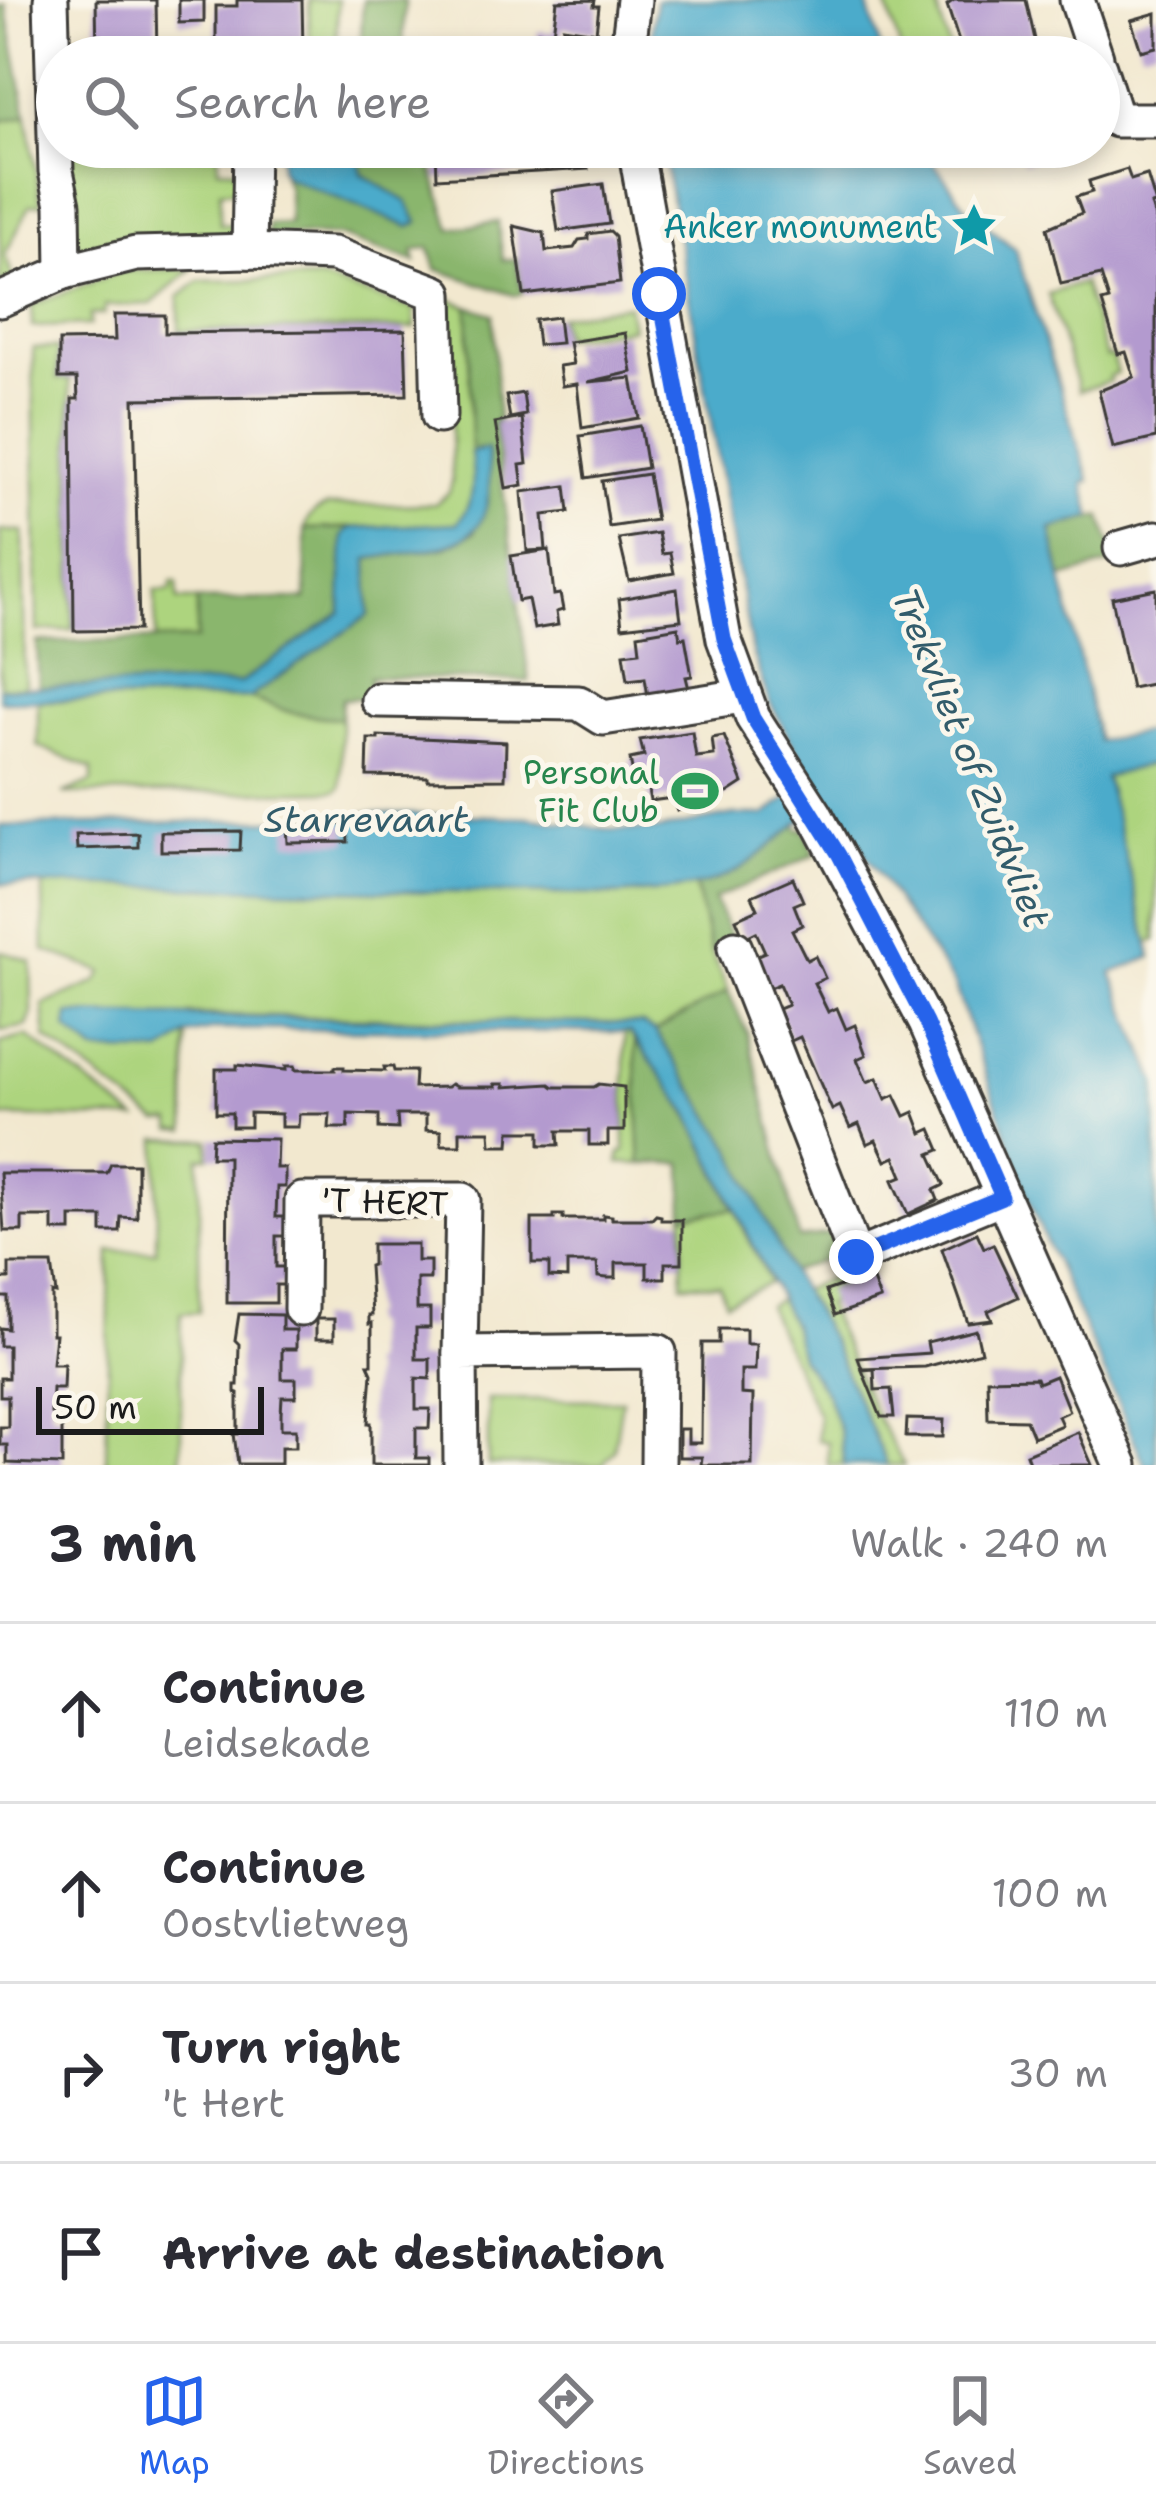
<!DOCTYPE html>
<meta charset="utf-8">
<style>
:root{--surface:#fff;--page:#f7f7f7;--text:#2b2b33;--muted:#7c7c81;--line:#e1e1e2;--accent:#2563eb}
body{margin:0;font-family:"Shantell Sans",sans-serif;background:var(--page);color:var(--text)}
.scale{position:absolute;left:36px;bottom:30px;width:228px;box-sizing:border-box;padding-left:12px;border:6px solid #1c1c1c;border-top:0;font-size:33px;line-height:42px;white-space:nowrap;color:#1c1c1c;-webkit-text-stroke:9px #fbf7ec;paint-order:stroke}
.stop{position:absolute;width:36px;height:36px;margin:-27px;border:9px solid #2563eb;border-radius:50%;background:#fff}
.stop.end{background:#2563eb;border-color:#fff;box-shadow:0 3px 12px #0008}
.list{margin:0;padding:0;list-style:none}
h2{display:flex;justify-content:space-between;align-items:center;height:156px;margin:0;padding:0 48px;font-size:51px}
h2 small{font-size:39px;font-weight:400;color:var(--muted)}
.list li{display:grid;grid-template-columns:78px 1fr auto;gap:36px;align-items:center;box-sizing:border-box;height:180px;padding:0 48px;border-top:3px solid var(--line)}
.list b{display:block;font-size:45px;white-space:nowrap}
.list p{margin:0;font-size:39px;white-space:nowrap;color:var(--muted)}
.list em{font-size:39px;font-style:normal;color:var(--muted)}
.icon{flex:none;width:66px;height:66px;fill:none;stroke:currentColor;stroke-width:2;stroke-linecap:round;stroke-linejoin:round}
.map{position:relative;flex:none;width:1156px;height:1465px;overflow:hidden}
.search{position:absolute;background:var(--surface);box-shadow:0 6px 18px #0003;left:36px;right:36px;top:36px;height:132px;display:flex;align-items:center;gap:30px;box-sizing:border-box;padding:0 42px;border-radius:66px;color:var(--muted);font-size:45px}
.sheet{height:876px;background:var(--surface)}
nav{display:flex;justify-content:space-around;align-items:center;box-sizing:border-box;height:168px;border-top:3px solid var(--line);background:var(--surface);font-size:33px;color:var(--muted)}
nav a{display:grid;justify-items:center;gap:6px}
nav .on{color:var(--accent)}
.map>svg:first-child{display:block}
</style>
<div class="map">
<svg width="1156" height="1465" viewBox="0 0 1156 1465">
<rect width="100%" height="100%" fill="#fbf7ec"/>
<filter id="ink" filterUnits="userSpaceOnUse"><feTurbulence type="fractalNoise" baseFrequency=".00833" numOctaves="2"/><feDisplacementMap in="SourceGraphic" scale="24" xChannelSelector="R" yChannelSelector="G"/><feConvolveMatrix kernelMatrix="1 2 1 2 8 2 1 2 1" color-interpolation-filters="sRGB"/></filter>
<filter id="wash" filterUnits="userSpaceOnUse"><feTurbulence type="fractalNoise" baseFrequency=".004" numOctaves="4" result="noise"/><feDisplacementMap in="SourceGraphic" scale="48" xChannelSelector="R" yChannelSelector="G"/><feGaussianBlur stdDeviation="2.7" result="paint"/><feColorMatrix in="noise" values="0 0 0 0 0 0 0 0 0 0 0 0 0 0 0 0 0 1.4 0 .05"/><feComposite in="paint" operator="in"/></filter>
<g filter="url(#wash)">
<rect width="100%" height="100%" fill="#f2e8cf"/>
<g fill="#add47e" stroke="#64784d" stroke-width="3">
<polygon points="309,0 338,0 336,57 310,57"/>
<polygon points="885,0 935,0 952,57 903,57"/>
<polygon points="27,116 41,204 30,205 5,255 13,278 0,284 0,121"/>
<polygon points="66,147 218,147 218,168 240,169 240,190 220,191 220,224 240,225 241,235 118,239 76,250"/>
<polygon points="192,269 151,304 105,306 104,314 90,315 90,325 32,327 32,305 122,271"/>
<polygon points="320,279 414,309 415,328 179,331 179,297 199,281"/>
<polygon points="1083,283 1106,357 1112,356 1117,373 1109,376 1110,381 1079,391 1048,294"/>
<path d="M449 299 468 306 475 487 472 501 457 524 305 529C307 515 315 510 328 506L435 504 449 492 452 482Z"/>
<polygon points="628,305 632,328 563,338 559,316"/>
<polygon points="33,348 58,348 58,379 70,379 73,630 37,631"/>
<polygon points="0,531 23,531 25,687 0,687"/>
<polygon points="172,582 177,582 178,600 197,600 198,639 156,640 155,591 171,590"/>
<polygon points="249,698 293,713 341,719 341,787 337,791 63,794 92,782 92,769 38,746 38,701"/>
<polygon points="1156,763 1156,940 1147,944 1105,776"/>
<polygon points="43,884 618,895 695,886 711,951 728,991 655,1031 642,1024 189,1014 162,1052 187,1035 186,1131 172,1130 172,1122 158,1122 46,1038 43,1005 97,982 103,972 44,950"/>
<polygon points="0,951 31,961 32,1013 27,1026 0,1031"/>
<polygon points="625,1032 630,1032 635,1042 641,1164 619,1163 620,1153 625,1151"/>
<polygon points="27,1036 136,1119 0,1117 0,1043"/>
<polygon points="158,1139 209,1140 209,1157 199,1158 199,1312 181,1313 181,1465 106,1465 110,1251 156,1251"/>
<polygon points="734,1209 770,1283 726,1302 719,1284 682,1284 684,1216"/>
<polygon points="864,1263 869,1274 833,1287 836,1299 826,1305 877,1418 904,1465 887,1465 831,1340 802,1290"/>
<polygon points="779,1299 793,1327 800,1357 827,1394 840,1432 844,1465 828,1465 828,1442 818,1440 818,1415 767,1306"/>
<polygon points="488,1399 622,1400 614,1450 602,1465 488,1465"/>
</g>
<g fill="#8ab66d" stroke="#536944" stroke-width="3">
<polygon points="363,0 405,0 403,46 388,46 388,57 360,57"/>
<polygon points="6,5 27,116 0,121 0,6"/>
<polygon points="357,147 425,147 451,229 498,222 503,260 516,259 522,294 516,296 436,269 429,247 413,251 416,262 338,236 268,235 268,224 289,223 288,188 280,169 286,177 407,202 362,174"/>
<polygon points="468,306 493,314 498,421 494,422 529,681 370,677 369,698 342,699 341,719 292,713 249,698 369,615 368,559 446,547 475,532 479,449 471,452"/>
<polygon points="1101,516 1117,562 1062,578 1050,528"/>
<polygon points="351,528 343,536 341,613 240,683 39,688 37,642 197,639 197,600 306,599 305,529"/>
<polygon points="794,823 800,830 804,828 815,855 714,899 732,939 711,951 695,886 738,870"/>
<polygon points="728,991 748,1035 799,1239 830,1234 839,1255 791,1272 731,1147 655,1031"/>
<path d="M635 1042C682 1088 706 1150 734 1209L684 1216 683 1163 641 1164Z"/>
</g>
<g fill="#4cabcb" stroke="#346474" stroke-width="3">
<polygon points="656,0 866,0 883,57 649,57"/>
<polygon points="279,147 357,147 362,174 407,202 418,222 409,227 286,177 280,169"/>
<path d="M662 147H922L969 211 1015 249 1090 481 1084 483 1092 517 1051 529 1098 741 1156 730V763L1105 777 1152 957 1112 973 1156 1082V1465H1145L1037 1221 954 984 827 799C797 821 770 851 738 870 703 891 657 891 618 895L0 884V826L362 818 363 813 527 817 614 830H656L733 815H765L813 779 769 702 752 652Z"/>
<path d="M487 449C501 555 449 544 368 559L369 615 249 698 0 701V688L240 683 341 613 343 536 351 528 457 523C476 500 474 481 471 452Z"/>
<polygon points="69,1014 642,1024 655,1031 731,1147 791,1272 831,1340 887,1465 844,1465 840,1432 827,1394 800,1357 793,1327 689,1113 630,1032 217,1029 187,1035 162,1053 95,1052 67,1029"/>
</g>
<g id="blocks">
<g fill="#b39acf">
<polygon points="96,0 156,0 157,56 97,56"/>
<polygon points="179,0 204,0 204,22 179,23"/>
<polygon points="237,0 302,0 303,51 268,52 268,57 216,57 216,6 237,6"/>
<polygon points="595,0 594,6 599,6 596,32 563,27 560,48 536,45 538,31 553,33 557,1"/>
<polygon points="954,0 1026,0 1036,44 1044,42 1049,57 964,57 947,5"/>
<polygon points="1156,13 1156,47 1141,51 1131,20"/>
<polygon points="434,47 434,57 389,57 389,49"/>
<polygon points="436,147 587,147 588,169 437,178"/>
<polygon points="1001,147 1060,147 1061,151 1024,163 1020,152 1004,157"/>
<polygon points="1127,169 1131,180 1147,175 1156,204 1151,205 1156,221 1156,438 1113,448 1099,391 1134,377 1126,352 1118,354 1102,302 1109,300 1101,275 1061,284 1047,228 1082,213 1076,197 1092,192 1089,181"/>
<polygon points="603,184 609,224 558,231 552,191"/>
<polygon points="514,226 544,233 546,251 574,248 579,240 588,239 588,234 610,231 615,236 620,283 524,295"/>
<polygon points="114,315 165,315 165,333 405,330 407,395 134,399 139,630 74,631 72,399 78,399 77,378 59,378 59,341 115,340"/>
<polygon points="558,317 561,343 538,345 535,320"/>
<polygon points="625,333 632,372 588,382 632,378 639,418 582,428 577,384 562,386 559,366 573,364 569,342"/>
<polygon points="523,393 526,415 510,418 506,396"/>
<polygon points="522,418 527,464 520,465 523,485 506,488 495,423"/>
<polygon points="640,426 647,468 586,478 580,436"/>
<polygon points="648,474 656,520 609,527 602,481"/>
<polygon points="566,486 569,512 543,515 546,550 527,551 522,492"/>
<polygon points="658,533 662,554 670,553 674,573 629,581 619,539"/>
<polygon points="549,550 554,595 560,594 563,610 556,612 558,625 534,629 528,599 518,601 511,556"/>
<polygon points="677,589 681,620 622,627 619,599"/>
<polygon points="1156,589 1156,683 1131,688 1112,598"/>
<polygon points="678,627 680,638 685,637 692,676 686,677 689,689 648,696 645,678 628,680 624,653 640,651 638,634"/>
<polygon points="692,732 696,757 714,755 712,738 724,736 743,783 723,796 677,811 673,798 650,801 647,784 635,786 630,759 644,756 640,740"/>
<polygon points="378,736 506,742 505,779 428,780 428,777 367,776 368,739 378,739"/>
<polygon points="347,824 348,842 288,843 287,826"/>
<polygon points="241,831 240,850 161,851 161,832"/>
<polygon points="138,833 138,847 77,849 76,835"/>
<polygon points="793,878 803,901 794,905 802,925 792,930 807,960 815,956 825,978 814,983 828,1012 837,1008 846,1029 855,1025 866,1055 857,1059 867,1082 877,1078 886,1099 895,1095 905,1116 914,1112 922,1133 931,1129 940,1150 930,1154 944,1185 934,1190 938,1200 908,1214 893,1180 903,1176 895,1157 886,1161 876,1140 867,1144 859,1124 850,1128 840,1106 832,1110 800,1037 791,1041 778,1009 788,1005 779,984 769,988 755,956 765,952 756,932 744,938 736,919 758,909 752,896"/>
<polygon points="237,1065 286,1070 286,1066 295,1066 295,1070 335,1070 335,1067 344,1067 344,1070 385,1071 384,1067 393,1067 394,1071 415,1071 414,1088 447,1087 451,1084 456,1087 496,1087 495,1084 504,1084 504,1087 550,1084 554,1087 594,1087 599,1084 624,1087 624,1131 608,1131 608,1145 589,1145 589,1131 558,1131 559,1145 540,1145 540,1131 510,1131 509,1145 491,1145 490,1131 460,1131 460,1145 441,1145 441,1131 426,1130 426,1115 397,1115 398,1129 379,1128 379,1115 348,1114 348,1128 329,1128 330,1114 299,1114 298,1127 281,1127 281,1114 250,1113 250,1127 232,1127 232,1113 216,1113 216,1069 237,1069"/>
<polygon points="212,1138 277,1139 276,1168 285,1168 285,1187 277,1187 276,1217 285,1217 285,1236 276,1236 276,1267 285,1267 284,1285 276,1285 276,1303 227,1303 228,1157 211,1157"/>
<polygon points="111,1164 137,1164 137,1218 121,1217 120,1232 102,1232 102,1217 71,1217 71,1231 53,1231 53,1217 22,1217 22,1231 4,1231 0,1173 107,1173"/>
<polygon points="554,1215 563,1215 563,1219 603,1219 603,1215 612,1216 612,1219 652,1219 656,1215 661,1216 661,1220 682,1220 682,1263 665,1263 665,1278 647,1278 647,1263 616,1263 616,1278 607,1278 598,1277 597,1263 567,1263 567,1278 549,1277 549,1263 532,1263 532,1219 554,1219"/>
<polygon points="977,1233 984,1248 993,1244 1018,1297 988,1311 992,1320 968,1323 942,1249"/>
<polygon points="372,1244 417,1244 417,1261 430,1261 430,1279 417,1279 417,1309 430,1309 430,1328 416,1328 416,1359 430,1359 430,1379 416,1378 416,1409 430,1409 429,1428 416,1428 416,1458 429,1458 429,1465 371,1465 371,1423 368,1423 372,1373 368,1364 372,1364 372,1323 369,1324 369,1315 372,1315 369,1266 372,1265"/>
<polygon points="9,1264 52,1264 56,1294 52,1293 52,1334 55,1334 52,1364 64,1364 63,1388 52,1388 51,1413 62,1413 62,1465 7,1463 7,1445 0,1445 0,1427 8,1427 8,1396 0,1396 0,1378 8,1378 8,1346 0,1346 0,1328 8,1329 8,1297 0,1297 0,1279 9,1279"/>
<polygon points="871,1275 880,1299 835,1315 826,1291"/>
<polygon points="239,1314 282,1315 282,1330 296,1330 296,1349 282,1349 282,1379 296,1379 296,1397 282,1397 281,1414 281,1429 296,1429 296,1447 281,1447 281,1464 238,1464 234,1434 238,1434 238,1394 235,1393 235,1385 238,1385 239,1344 235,1340"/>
<rect x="316" y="1319" width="18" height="20"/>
<polygon points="719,1329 746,1329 746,1344 756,1344 755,1370 741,1370 741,1394 753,1395 752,1465 701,1465 702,1457 679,1457 679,1429 688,1429 688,1443 701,1443 702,1343 719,1343"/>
<polygon points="976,1330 981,1352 925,1367 862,1369 858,1358 929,1353 927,1342"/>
<polygon points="874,1369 875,1390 891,1389 894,1417 881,1417 862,1370"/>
<polygon points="1055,1376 1069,1411 1058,1416 1062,1425 1033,1437 1026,1420 988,1419 987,1379 1036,1378 1038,1383"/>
<polygon points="907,1419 944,1420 943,1437 906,1437"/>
<polygon points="1078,1432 1092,1465 1030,1465 1026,1454"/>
</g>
</g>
</g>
<g filter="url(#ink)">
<use href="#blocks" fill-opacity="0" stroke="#3c3b37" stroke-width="3"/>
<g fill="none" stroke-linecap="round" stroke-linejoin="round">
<defs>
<g id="street">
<polyline points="51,0 56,171 63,205 64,272"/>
<polyline points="1077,0 1096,57"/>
<polyline points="627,57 634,0"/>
<polyline points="1099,67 1116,120 1156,120"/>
<polyline points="635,147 724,639 753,718 815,814 926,1023 1121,1465"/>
<polyline points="249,251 251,147"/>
<polyline points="0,300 64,272 136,254 249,251 333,254 436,293 439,416"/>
<polyline points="1121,548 1156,538"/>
<polyline points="378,700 579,703 603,718 743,696"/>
<polyline points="735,948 856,1257 1002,1197"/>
<polyline points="301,1309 302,1200 463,1200 460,1353"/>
<polyline points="461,1465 460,1353 650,1351 659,1352 658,1465"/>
</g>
</defs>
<use href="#street" stroke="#3c3b37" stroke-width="39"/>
<use href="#street" stroke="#fff" stroke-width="33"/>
</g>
</g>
<g fill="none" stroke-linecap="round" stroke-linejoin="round" filter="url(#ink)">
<polyline stroke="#2563eb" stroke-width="15" points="659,294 724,639 753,718 839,855 926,1023 1002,1197 856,1257"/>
</g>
<defs>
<symbol id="sight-bare" viewBox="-9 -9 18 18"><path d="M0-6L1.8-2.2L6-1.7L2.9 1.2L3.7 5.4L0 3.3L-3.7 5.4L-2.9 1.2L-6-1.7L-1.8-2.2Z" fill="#0f9aa8" stroke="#fbf7ec" stroke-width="2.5" paint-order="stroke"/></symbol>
<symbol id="stadium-bare" viewBox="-9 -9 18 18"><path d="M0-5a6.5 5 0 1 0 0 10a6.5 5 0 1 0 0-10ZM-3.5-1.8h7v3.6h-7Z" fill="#2e9e5b" stroke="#fbf7ec" stroke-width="2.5" paint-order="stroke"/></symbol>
</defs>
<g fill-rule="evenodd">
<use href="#sight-bare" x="941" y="193" width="66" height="66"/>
<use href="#stadium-bare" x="662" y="758" width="66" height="66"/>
</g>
<g text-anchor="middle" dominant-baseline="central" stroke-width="10" stroke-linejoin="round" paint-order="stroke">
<g font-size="33" fill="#0d838f" stroke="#fbf7ec" text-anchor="end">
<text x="938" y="226">Anker monument</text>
</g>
<g font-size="33" fill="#27864d" stroke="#fbf7ec" text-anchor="end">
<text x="659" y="772">Personal<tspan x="659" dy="38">Fit Club</tspan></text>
</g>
<g font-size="33" fill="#1c1c1c" stroke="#fbf7ec">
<text transform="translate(385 1202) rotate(2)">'T HERT</text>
</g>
<g font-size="36" font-style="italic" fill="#325c6b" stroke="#fbf7ec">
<text transform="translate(971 758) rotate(68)">Trekvliet of Zuidvliet</text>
<text x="366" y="819">Starrevaart</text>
</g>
</g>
</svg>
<div class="scale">50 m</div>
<div class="stop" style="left:659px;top:294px"></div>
<div class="stop end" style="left:856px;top:1257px"></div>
<div class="search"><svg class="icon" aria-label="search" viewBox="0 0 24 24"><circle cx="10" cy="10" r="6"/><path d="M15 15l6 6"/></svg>Search here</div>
</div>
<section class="sheet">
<h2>3 min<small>Walk · 240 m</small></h2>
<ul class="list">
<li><svg class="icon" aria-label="ahead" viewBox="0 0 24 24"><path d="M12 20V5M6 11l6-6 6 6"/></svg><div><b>Continue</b><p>Leidsekade</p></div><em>110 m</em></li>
<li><svg class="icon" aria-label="ahead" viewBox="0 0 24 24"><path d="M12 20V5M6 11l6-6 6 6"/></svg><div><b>Continue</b><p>Oostvlietweg</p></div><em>100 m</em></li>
<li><svg class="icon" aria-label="right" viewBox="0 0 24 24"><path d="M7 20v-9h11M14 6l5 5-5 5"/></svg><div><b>Turn right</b><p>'t Hert</p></div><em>30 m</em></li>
<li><svg class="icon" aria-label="arrive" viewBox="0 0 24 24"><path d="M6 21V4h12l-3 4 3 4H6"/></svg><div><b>Arrive at destination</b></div></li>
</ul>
</section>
<nav>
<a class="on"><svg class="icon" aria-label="map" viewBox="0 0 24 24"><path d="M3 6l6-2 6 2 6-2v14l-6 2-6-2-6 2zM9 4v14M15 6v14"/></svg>Map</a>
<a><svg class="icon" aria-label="directions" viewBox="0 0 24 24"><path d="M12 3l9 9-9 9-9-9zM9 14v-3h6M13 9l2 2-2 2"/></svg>Directions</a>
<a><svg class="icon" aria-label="saved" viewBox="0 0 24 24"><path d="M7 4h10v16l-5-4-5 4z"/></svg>Saved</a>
</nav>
